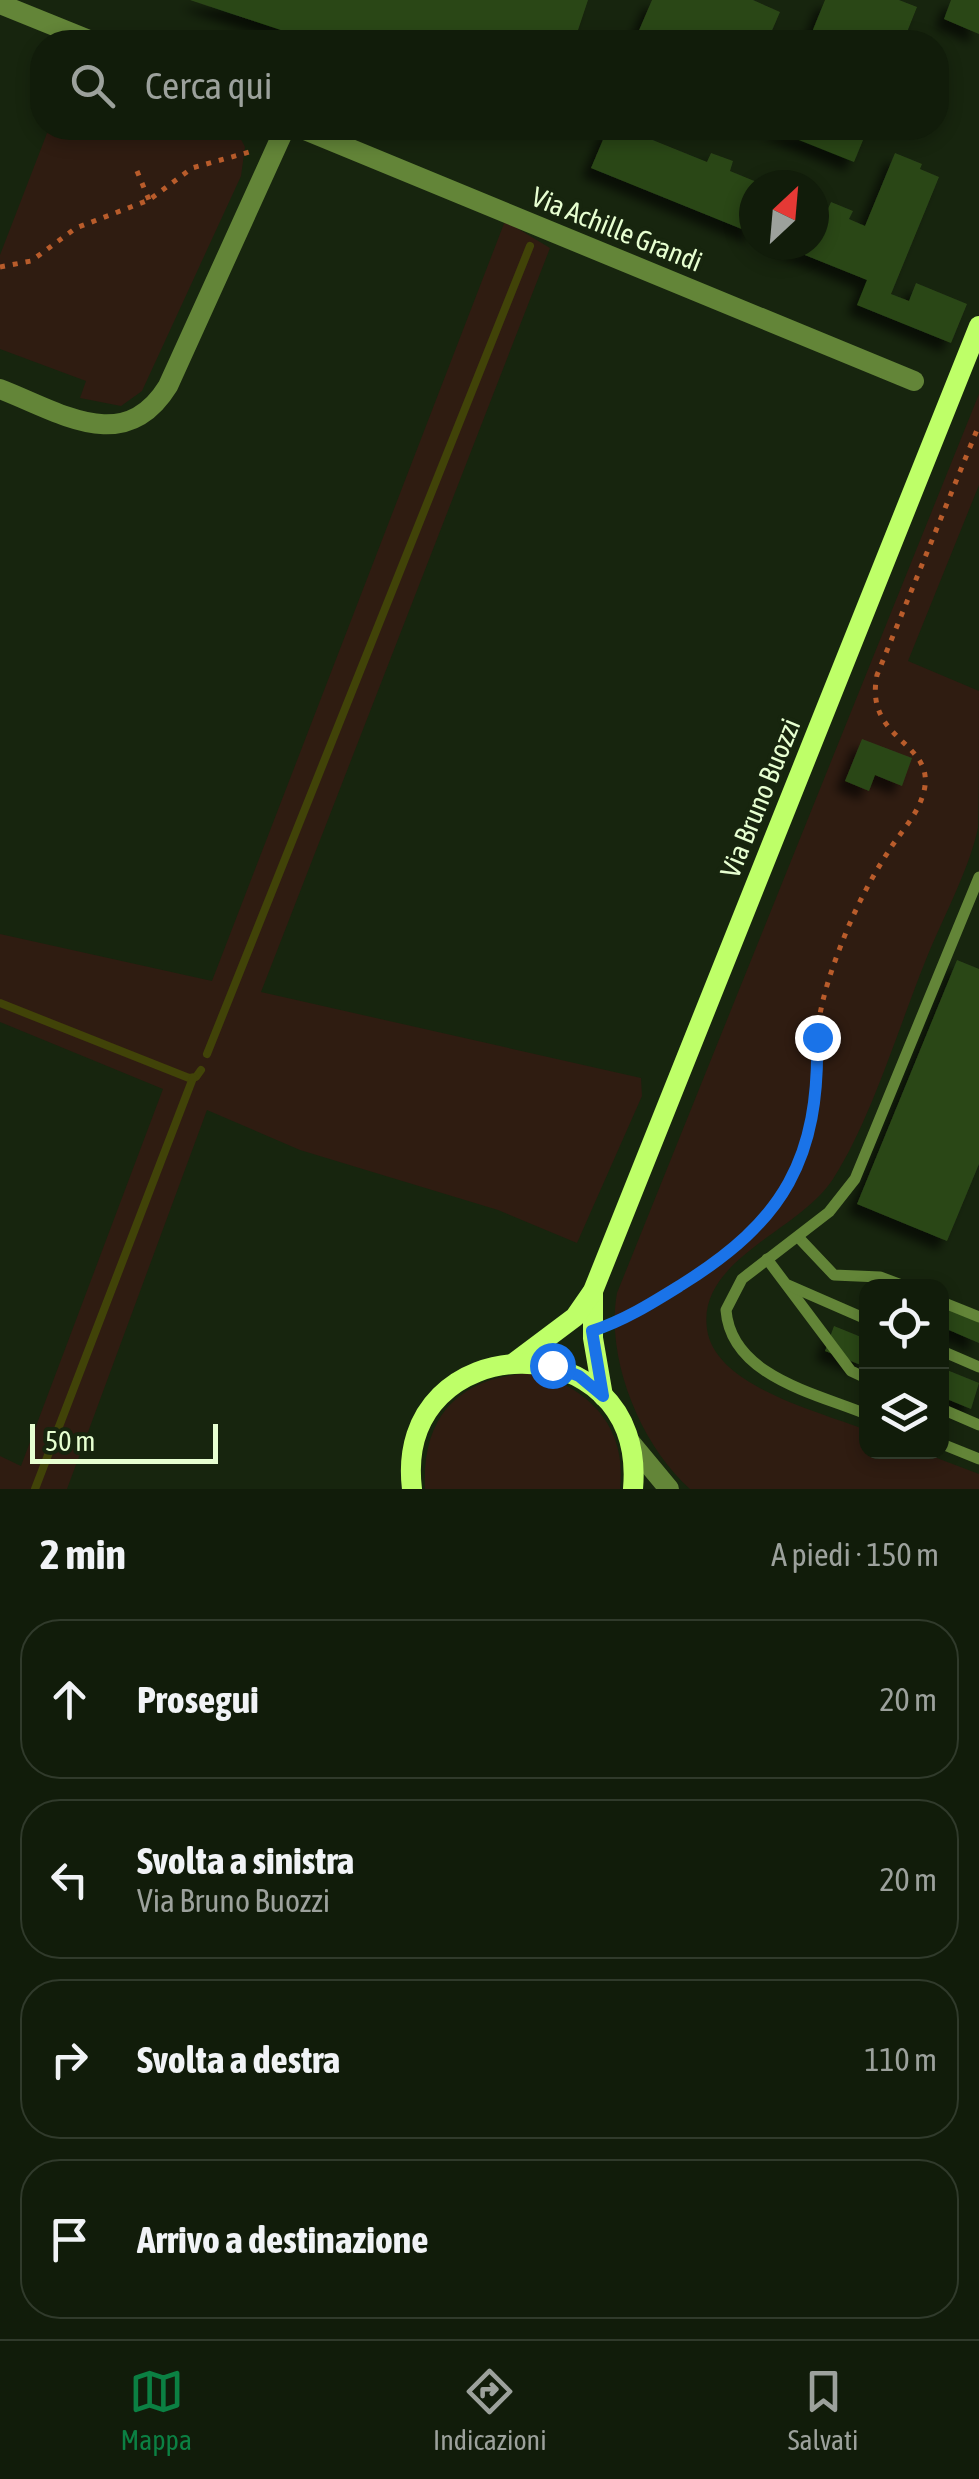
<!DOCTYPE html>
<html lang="it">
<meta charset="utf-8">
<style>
:root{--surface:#111c0a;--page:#1a2513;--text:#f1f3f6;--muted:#9ca19c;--line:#303a2b;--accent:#0b8043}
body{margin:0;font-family:"Asap Condensed",sans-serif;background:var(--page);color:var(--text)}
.controls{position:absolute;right:30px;bottom:30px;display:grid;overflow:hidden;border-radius:20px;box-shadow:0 5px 15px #0003}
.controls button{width:90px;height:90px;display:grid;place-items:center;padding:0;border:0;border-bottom:2px solid var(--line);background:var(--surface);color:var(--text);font:50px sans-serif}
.compass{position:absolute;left:739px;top:170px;width:90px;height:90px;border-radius:50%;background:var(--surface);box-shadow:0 5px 15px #0003;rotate:26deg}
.scale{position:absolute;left:30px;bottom:25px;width:188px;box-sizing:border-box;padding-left:10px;border:5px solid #e7ffd1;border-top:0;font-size:28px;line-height:35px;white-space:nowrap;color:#e7ffd1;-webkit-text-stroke:8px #17250e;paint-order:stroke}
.stop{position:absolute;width:30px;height:30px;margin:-22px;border:8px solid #1a73e8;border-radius:50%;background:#fff}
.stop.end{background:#1a73e8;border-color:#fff;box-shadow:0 2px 10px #0008}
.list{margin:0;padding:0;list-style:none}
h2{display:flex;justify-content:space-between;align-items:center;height:130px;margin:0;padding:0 40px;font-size:42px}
h2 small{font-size:32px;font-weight:400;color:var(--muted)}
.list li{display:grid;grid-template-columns:65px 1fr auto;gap:30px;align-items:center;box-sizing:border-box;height:160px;margin:0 20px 20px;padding:0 20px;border:2px solid var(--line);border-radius:40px}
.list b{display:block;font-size:38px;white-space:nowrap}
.list p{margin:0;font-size:32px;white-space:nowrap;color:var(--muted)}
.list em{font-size:32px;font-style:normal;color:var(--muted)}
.icon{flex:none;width:55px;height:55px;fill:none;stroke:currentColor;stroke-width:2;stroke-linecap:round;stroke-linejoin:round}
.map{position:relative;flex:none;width:979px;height:1489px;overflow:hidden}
.search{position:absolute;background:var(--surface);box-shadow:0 5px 15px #0003;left:30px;right:30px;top:30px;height:110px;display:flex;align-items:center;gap:25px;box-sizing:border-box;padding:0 35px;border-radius:40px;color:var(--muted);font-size:38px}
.sheet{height:850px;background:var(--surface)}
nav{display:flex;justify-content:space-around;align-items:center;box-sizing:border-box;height:140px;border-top:2px solid var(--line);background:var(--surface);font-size:28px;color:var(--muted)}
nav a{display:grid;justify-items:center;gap:5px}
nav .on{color:var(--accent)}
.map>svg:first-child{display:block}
</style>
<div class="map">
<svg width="979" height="1489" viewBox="0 0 979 1489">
<defs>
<filter id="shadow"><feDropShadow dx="-9" dy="9" stdDeviation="5" flood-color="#0009"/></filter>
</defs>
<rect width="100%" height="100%" fill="#17250e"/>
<g fill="#2f1c11">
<polygon points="49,128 235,128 245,147 241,176 142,391 121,406 80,398 86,381 0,349 0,255"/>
<polygon points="505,221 550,248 261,992 641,1078 642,1096 577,1243 498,1210 300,1150 207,1110 67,1489 0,1489 0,1456 21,1466 163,1089 0,1022 0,934 212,981"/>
<path d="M979 394V485L908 661 979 691C979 728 979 794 978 828 968 873 942 919 925 962 898 1029 871 1120 833 1179 800 1231 697 1259 707 1329 715 1387 819 1411 866 1430V1452H921L979 1474V1489H690C641 1445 605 1359 617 1293Z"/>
<path d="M536 1373C591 1390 627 1428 620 1489H425C421 1413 462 1375 536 1373Z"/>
</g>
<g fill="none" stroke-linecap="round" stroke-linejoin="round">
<g stroke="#414308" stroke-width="8">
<polyline points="0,1003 189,1078 196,1077 201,1070"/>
<polyline points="207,1054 530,246"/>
<polyline points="35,1489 193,1078"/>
</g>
</g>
<g fill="#2b4619" filter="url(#shadow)">
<polygon points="190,0 588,0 574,42 317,42"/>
<polygon points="652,0 753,0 780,12 767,42 634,42"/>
<polygon points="825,0 899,0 917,7 903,42 808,42"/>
<polygon points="951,0 979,0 979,34 944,19"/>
<polygon points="608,128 623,128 707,162 711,153 733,161 730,171 764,185 754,185 754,234 591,168"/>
<polygon points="769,128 868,128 854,162"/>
<polygon points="895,153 922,164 920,169 939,177 891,294 909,301 916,283 967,304 951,343 857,305 867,280 780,245 814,245 814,205 827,211 831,202 853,211 849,219 865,226"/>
<polygon points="862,739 912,758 902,786 875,775 869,791 845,781"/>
<polygon points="957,960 979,969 979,1164 947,1241 857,1204"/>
<polygon points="942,1302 979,1318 979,1343 942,1327"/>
<polygon points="834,1326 866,1339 866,1367 825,1351"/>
<polygon points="942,1368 979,1383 971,1409 942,1397"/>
</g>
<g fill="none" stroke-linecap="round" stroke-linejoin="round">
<g stroke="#b95c2b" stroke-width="5" stroke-dasharray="5 8" stroke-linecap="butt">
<polyline points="137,171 149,200"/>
<polyline points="0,267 31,261 76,228 149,200 192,168 253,151"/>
<path d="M614 1323C635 1316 655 1301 674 1290 744 1246 800 1199 814 1111 818 1086 814 1060 817 1035 820 1003 831 970 843 940 855 909 870 880 888 852 901 831 921 812 925 786 931 741 864 739 877 675L979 425"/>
</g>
<g stroke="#638538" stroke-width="11">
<polyline points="799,1238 834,1275 880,1277 904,1286"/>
<polyline points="767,1259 851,1371 866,1378"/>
<polyline points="788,1285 866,1319"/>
<polyline points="942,1302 979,1317"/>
<polyline points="942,1351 979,1367"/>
<polyline points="942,1409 979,1425"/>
<path d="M866 1414C815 1393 731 1376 726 1310L742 1279 829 1212 855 1179 979 877"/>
<polyline points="942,1444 979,1459"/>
</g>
<g stroke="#638538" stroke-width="20">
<polyline points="0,4 94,42"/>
<polyline points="300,128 914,381"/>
<path d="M0 389C60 412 124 457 168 386L285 128"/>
<polyline points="630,1442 669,1489"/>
</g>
<g stroke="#beff68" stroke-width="20">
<polyline points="593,1291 593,1338 603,1396"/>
<polyline points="515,1362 575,1317 593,1291 979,326"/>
<path d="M412 1489C392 1325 648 1319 633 1489"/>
</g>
</g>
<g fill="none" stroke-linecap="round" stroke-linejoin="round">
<path stroke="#1a73e8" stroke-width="12" d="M552 1365 579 1376 603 1396 592 1331C625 1320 652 1303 681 1285 784 1221 820 1159 817 1037"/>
</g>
<g text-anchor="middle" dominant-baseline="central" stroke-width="8" stroke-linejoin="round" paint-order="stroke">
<g font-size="28" fill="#e7ffd1" stroke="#17250e">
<text transform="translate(617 229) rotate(22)">Via Achille Grandi</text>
<text transform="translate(760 798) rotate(-68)">Via Bruno Buozzi</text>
</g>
</g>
</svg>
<div class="controls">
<button><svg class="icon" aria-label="locate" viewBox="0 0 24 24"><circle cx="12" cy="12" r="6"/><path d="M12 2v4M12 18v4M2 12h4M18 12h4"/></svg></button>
<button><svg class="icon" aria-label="layers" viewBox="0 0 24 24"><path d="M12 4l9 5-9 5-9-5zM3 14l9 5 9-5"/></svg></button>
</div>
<svg class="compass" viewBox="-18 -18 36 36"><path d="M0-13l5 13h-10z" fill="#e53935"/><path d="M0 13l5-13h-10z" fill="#9ca19c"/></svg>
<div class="scale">50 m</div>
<div class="stop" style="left:552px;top:1365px"></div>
<div class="stop end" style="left:817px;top:1037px"></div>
<div class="search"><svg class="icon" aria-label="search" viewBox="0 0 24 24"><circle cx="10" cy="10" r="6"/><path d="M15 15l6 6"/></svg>Cerca qui</div>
</div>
<section class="sheet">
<h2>2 min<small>A piedi · 150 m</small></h2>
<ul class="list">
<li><svg class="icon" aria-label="ahead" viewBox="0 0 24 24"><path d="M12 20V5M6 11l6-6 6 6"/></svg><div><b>Prosegui</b></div><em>20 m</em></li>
<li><svg class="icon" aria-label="left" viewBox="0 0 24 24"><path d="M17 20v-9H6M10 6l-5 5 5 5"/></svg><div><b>Svolta a sinistra</b><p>Via Bruno Buozzi</p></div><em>20 m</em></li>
<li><svg class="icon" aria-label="right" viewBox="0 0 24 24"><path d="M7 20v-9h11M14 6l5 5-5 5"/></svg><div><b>Svolta a destra</b></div><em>110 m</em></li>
<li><svg class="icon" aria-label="arrive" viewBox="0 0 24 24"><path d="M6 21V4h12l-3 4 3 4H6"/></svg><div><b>Arrivo a destinazione</b></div></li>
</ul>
</section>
<nav>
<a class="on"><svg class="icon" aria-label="map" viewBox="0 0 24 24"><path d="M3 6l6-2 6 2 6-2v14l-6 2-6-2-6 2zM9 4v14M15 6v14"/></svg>Mappa</a>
<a><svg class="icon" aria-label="directions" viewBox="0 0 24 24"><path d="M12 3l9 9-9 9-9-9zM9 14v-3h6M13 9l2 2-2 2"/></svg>Indicazioni</a>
<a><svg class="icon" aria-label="saved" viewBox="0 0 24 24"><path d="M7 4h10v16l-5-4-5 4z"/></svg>Salvati</a>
</nav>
